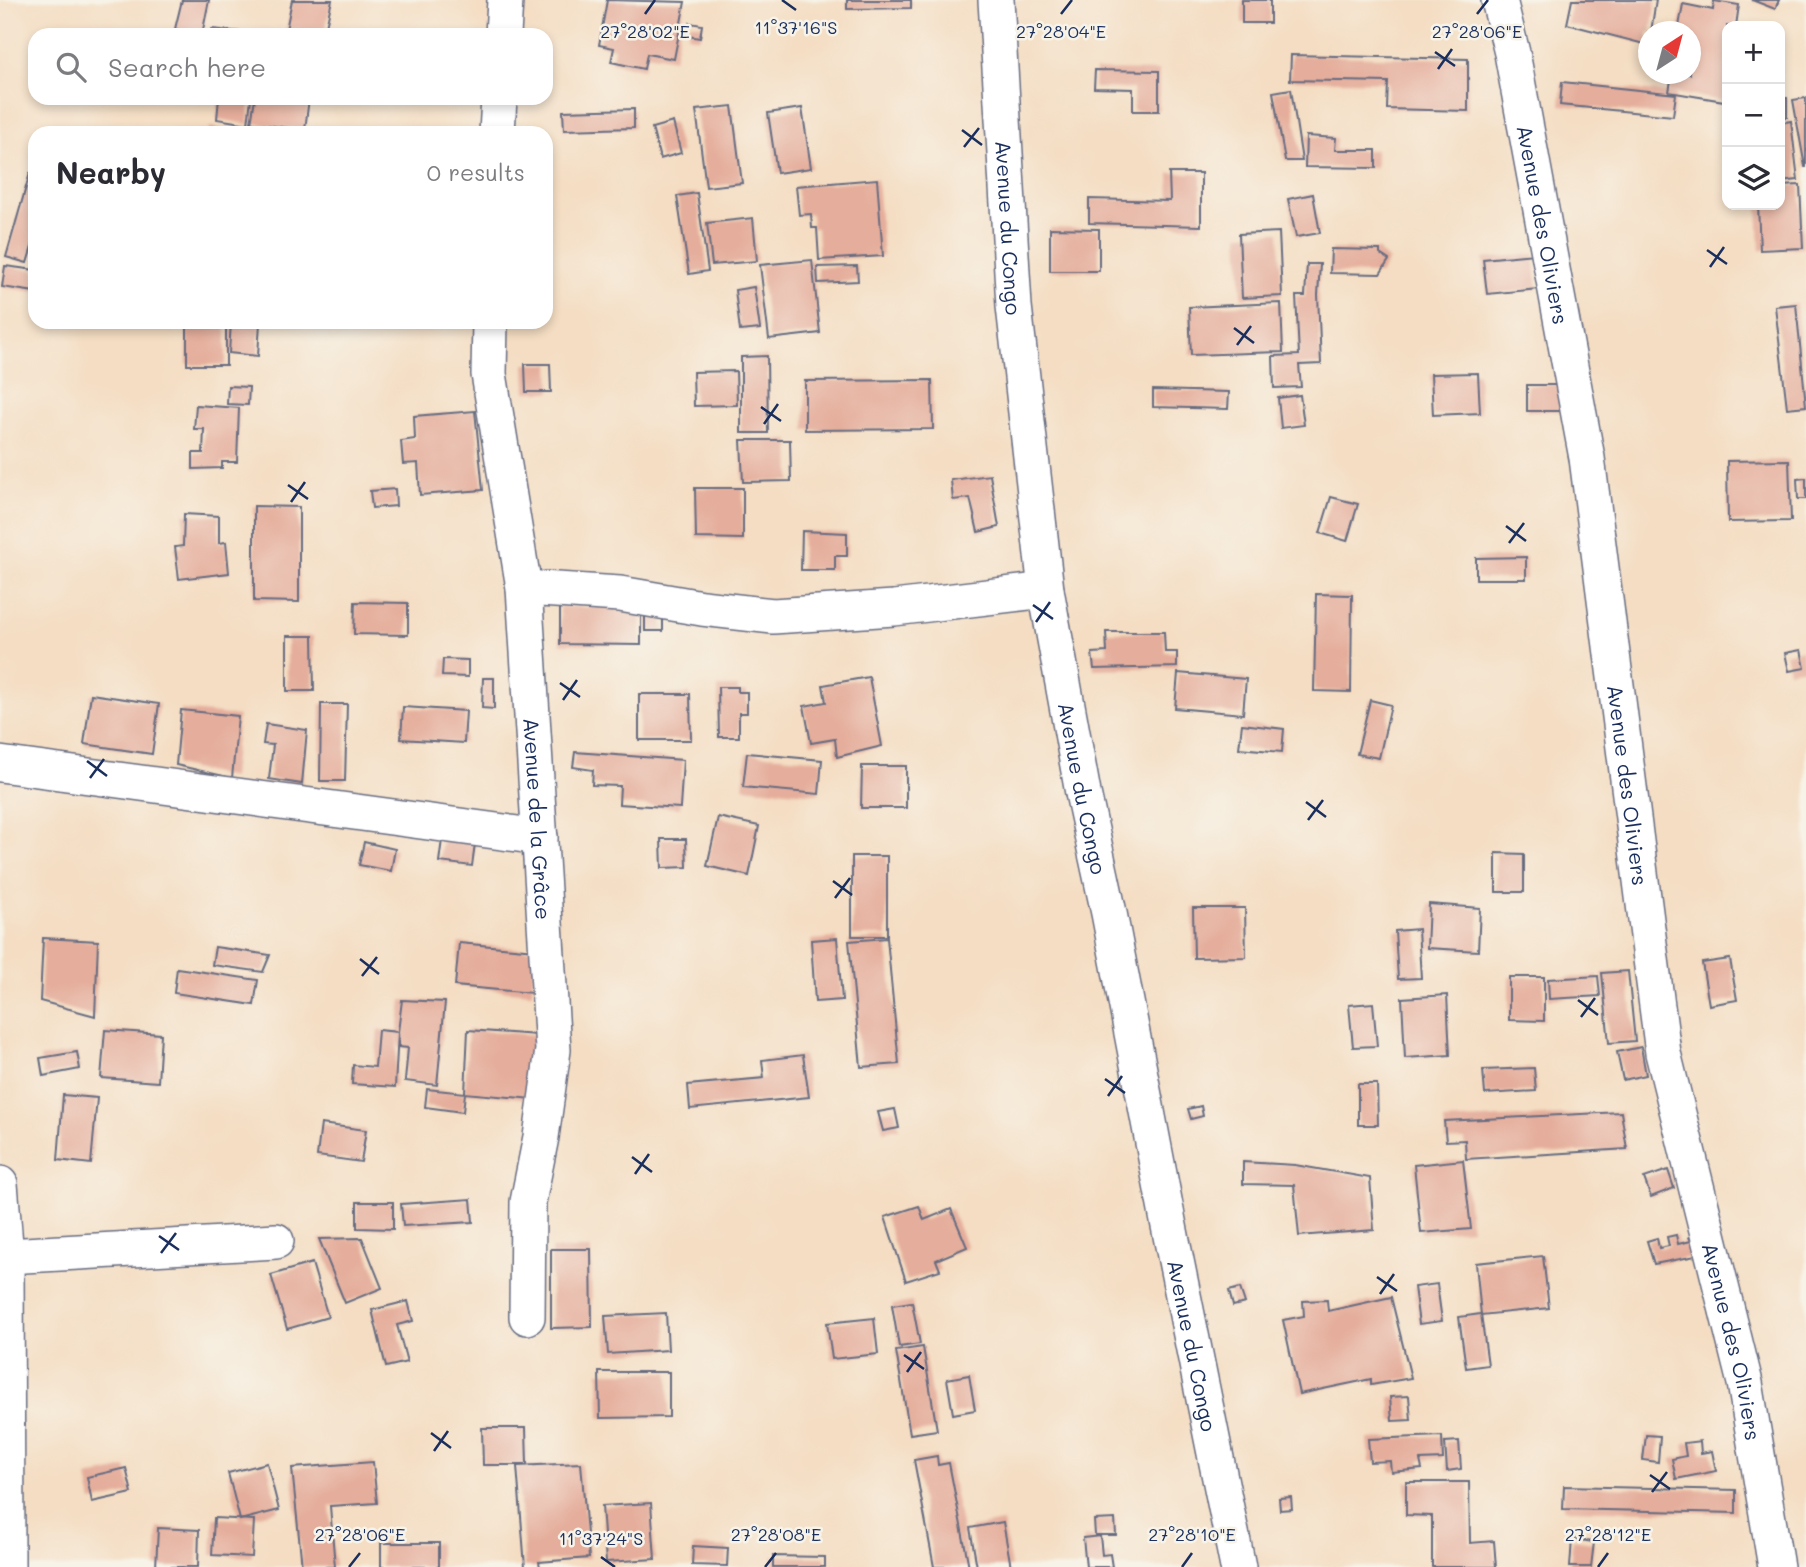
<!DOCTYPE html>
<meta charset="utf-8">
<style>
:root{--surface:#fff;--page:#f2f2f3;--text:#2b2b33;--muted:#7c7c81;--line:#e1e1e2}
body{margin:0;font-family:Mali,sans-serif;background:var(--page);color:var(--text)}
.controls{position:absolute;right:21px;top:21px;display:grid;overflow:hidden;border-radius:14px;box-shadow:0 4px 10px #0003}
.controls button{width:63px;height:63px;display:grid;place-items:center;padding:0;border:0;border-bottom:2px solid var(--line);background:var(--surface);color:var(--text);font:35px sans-serif}
.compass{position:absolute;left:1638px;top:21px;width:63px;height:63px;border-radius:50%;background:var(--surface);box-shadow:0 4px 10px #0003;rotate:36deg}
.list{margin:0;padding:0;list-style:none}
h2{display:flex;justify-content:space-between;align-items:center;height:91px;margin:0;padding:0 28px;font-size:30px}
h2 small{font-size:23px;font-weight:400;color:var(--muted)}
.icon{flex:none;width:38px;height:38px;fill:none;stroke:currentColor;stroke-width:2;stroke-linecap:round;stroke-linejoin:round}
.map{position:relative;flex:none;width:1806px;height:1567px;overflow:hidden}
.search{position:absolute;background:var(--surface);box-shadow:0 4px 10px #0003;left:28px;top:28px;width:525px;height:77px;display:flex;align-items:center;gap:18px;box-sizing:border-box;padding:0 24px;border-radius:21px;color:var(--muted);font-size:26px}
.panel{position:absolute;background:var(--surface);box-shadow:0 4px 10px #0003;left:28px;top:126px;width:525px;height:203px;border-radius:21px}
.map>svg:first-child{display:block}
</style>
<div class="map">
<svg width="1806" height="1567" viewBox="0 0 1806 1567">
<rect width="100%" height="100%" fill="#f7f3e8"/>
<filter id="ink" filterUnits="userSpaceOnUse"><feTurbulence type="fractalNoise" baseFrequency=".0143" numOctaves="2"/><feDisplacementMap in="SourceGraphic" scale="14" xChannelSelector="R" yChannelSelector="G"/><feConvolveMatrix kernelMatrix="1 2 1 2 8 2 1 2 1" color-interpolation-filters="sRGB"/></filter>
<filter id="wash" filterUnits="userSpaceOnUse"><feTurbulence type="fractalNoise" baseFrequency=".00686" numOctaves="4" result="noise"/><feDisplacementMap in="SourceGraphic" scale="28" xChannelSelector="R" yChannelSelector="G"/><feGaussianBlur stdDeviation="1.57" result="paint"/><feColorMatrix in="noise" values="0 0 0 0 0 0 0 0 0 0 0 0 0 0 0 0 0 1.4 0 .05"/><feComposite in="paint" operator="in"/></filter>
<g filter="url(#wash)">
<rect width="100%" height="100%" fill="#f4ddc2"/>
<g id="blocks">
<g fill="#e5ad9b">
<polygon points="182,0 209,0 202,35 175,29"/>
<polygon points="292,0 332,0 324,35 285,35"/>
<polygon points="607,0 685,2 674,59 647,54 644,69 611,62 614,48 599,45"/>
<polygon points="847,0 911,0 911,8 847,9"/>
<rect x="1242" y="0" width="28" height="23"/>
<polygon points="1572,0 1656,0 1651,32 1648,32 1648,45 1567,24"/>
<polygon points="1752,0 1779,0 1775,9"/>
<polygon points="1714,1 1739,5 1736,26 1727,26 1727,81 1724,101 1669,92 1672,74 1690,74 1690,32 1678,32 1683,4 1713,10"/>
<polygon points="690,23 702,25 700,38 688,36"/>
<polygon points="212,29 252,33 252,35 211,35"/>
<polygon points="1291,55 1468,59 1468,111 1387,109 1388,82 1290,80"/>
<polygon points="1095,70 1159,71 1159,111 1133,111 1133,89 1094,88"/>
<polygon points="1562,82 1676,94 1673,116 1560,105"/>
<polygon points="1291,89 1302,161 1285,161 1273,92"/>
<polygon points="219,98 251,98 248,124 217,119"/>
<polygon points="255,98 309,98 305,130 251,123"/>
<rect x="1780" y="98" width="7" height="19"/>
<polygon points="1806,98 1806,167 1805,167 1793,100"/>
<polygon points="732,106 742,183 706,187 696,110"/>
<polygon points="802,108 811,168 777,173 768,113"/>
<polygon points="634,109 634,128 564,130 563,111"/>
<polygon points="1791,121 1798,180 1780,182 1780,123"/>
<polygon points="673,122 681,153 660,159 652,128"/>
<polygon points="210,127 234,132 234,133 209,133"/>
<polygon points="1306,136 1336,138 1335,150 1376,150 1376,168 1305,167"/>
<polygon points="30,173 35,174 35,237 27,263 6,257"/>
<polygon points="1169,173 1201,173 1201,226 1089,223 1089,199 1170,201"/>
<polygon points="877,179 883,256 819,260 817,228 812,228 811,214 799,215 796,186"/>
<polygon points="1800,185 1803,248 1760,250 1758,205 1780,205 1780,186"/>
<polygon points="697,193 708,271 689,274 677,196"/>
<polygon points="1313,194 1320,233 1296,237 1288,199"/>
<polygon points="753,218 757,261 712,265 707,223"/>
<polygon points="1050,228 1099,229 1099,271 1050,271"/>
<polygon points="1279,232 1282,296 1242,298 1239,234"/>
<polygon points="1331,249 1380,250 1380,254 1389,260 1380,274 1330,273"/>
<polygon points="1534,254 1538,289 1487,294 1483,259"/>
<polygon points="812,260 820,333 769,339 760,265"/>
<polygon points="1307,264 1320,264 1318,295 1321,364 1299,365 1301,387 1274,388 1273,356 1299,355 1296,296 1305,296"/>
<polygon points="5,266 35,270 35,292 2,287"/>
<polygon points="857,266 858,281 818,283 817,267"/>
<polygon points="754,287 760,329 740,331 735,290"/>
<polygon points="1281,303 1283,352 1191,355 1189,307"/>
<polygon points="1796,304 1806,406 1787,408 1775,306"/>
<rect x="187" y="322" width="39" height="43"/>
<polygon points="231,322 260,322 258,356 229,353"/>
<polygon points="767,356 768,433 741,433 741,357"/>
<polygon points="525,364 550,364 551,392 526,392"/>
<polygon points="736,371 737,405 694,406 693,372"/>
<polygon points="1478,373 1480,413 1433,415 1431,374"/>
<polygon points="932,380 933,429 805,430 805,381"/>
<polygon points="1527,385 1560,385 1561,411 1527,411"/>
<polygon points="228,386 249,387 248,405 227,404"/>
<polygon points="1153,390 1229,392 1228,409 1153,407"/>
<polygon points="1300,395 1304,425 1281,428 1278,398"/>
<polygon points="196,405 239,408 237,462 222,462 222,468 193,469 193,453 203,453 204,429 194,429"/>
<polygon points="475,411 483,490 420,495 418,463 403,464 401,441 415,439 414,416"/>
<polygon points="741,440 790,440 791,481 743,482"/>
<polygon points="1789,460 1791,521 1728,522 1727,461"/>
<polygon points="990,475 999,527 978,532 970,498 953,500 951,480"/>
<polygon points="1806,478 1806,499 1798,499 1797,479"/>
<polygon points="695,488 743,488 743,539 696,538"/>
<polygon points="395,489 396,506 372,508 370,491"/>
<polygon points="1331,497 1358,504 1347,541 1320,533"/>
<polygon points="254,506 299,507 299,602 254,601"/>
<polygon points="184,514 219,516 219,543 226,542 229,573 179,579 175,547 183,546"/>
<polygon points="802,531 847,533 847,556 835,556 835,570 801,570"/>
<polygon points="1526,557 1526,579 1476,579 1476,558"/>
<polygon points="1316,594 1352,595 1351,692 1314,691"/>
<polygon points="355,602 408,603 408,635 354,634"/>
<polygon points="560,607 641,607 641,645 560,644"/>
<rect x="645" y="612" width="18" height="19"/>
<polygon points="1106,632 1164,632 1165,652 1177,652 1177,667 1094,669 1092,653 1107,652"/>
<polygon points="287,636 313,636 314,691 287,691"/>
<polygon points="1801,650 1805,668 1789,671 1785,653"/>
<polygon points="443,659 468,660 468,677 442,676"/>
<polygon points="1178,673 1246,679 1243,714 1175,708"/>
<polygon points="869,677 882,746 837,757 835,739 811,743 804,706 826,702 823,685"/>
<polygon points="483,678 494,678 494,709 482,708"/>
<polygon points="718,687 738,687 738,692 747,692 747,713 739,713 739,737 719,737"/>
<polygon points="91,694 159,704 152,754 84,744"/>
<polygon points="639,694 690,694 691,740 639,740"/>
<polygon points="1370,700 1391,705 1379,758 1357,754"/>
<polygon points="321,704 347,704 345,781 320,781"/>
<polygon points="403,707 466,711 464,743 401,739"/>
<polygon points="181,710 238,716 232,778 176,765"/>
<polygon points="266,724 307,730 302,784 269,779 273,745 263,744"/>
<polygon points="1242,724 1284,729 1282,752 1239,748"/>
<polygon points="575,752 683,760 680,808 619,804 620,786 592,785 593,770 573,767"/>
<polygon points="747,753 822,760 819,794 743,787"/>
<polygon points="862,766 906,766 906,808 861,808"/>
<polygon points="718,817 759,826 749,876 707,866"/>
<polygon points="443,832 476,836 472,866 439,862"/>
<polygon points="661,839 686,839 687,867 662,868"/>
<polygon points="364,842 395,849 391,871 359,865"/>
<polygon points="1496,853 1524,854 1524,892 1496,892"/>
<rect x="852" y="856" width="35" height="80"/>
<polygon points="1429,904 1480,908 1478,951 1427,948"/>
<polygon points="1193,908 1245,908 1246,957 1194,958"/>
<polygon points="1418,929 1421,978 1398,979 1395,931"/>
<polygon points="43,938 98,941 95,1016 40,1001"/>
<polygon points="837,938 842,1000 815,1002 811,940"/>
<polygon points="887,938 899,1064 861,1067 849,941"/>
<polygon points="459,943 535,950 532,993 455,986"/>
<polygon points="215,947 270,955 263,972 212,965"/>
<polygon points="1730,959 1737,1000 1709,1005 1702,963"/>
<polygon points="177,968 258,980 254,1005 174,993"/>
<polygon points="1628,971 1635,1041 1609,1043 1602,973"/>
<polygon points="1598,976 1600,996 1549,999 1548,979"/>
<polygon points="1509,977 1544,977 1544,1021 1509,1020"/>
<polygon points="1447,995 1450,1055 1405,1058 1402,998"/>
<polygon points="402,1000 445,1002 437,1085 405,1081 408,1048 399,1047 398,1032"/>
<polygon points="1373,1003 1377,1046 1353,1047 1349,1005"/>
<polygon points="105,1030 161,1034 158,1082 101,1078"/>
<polygon points="378,1030 398,1032 395,1087 352,1084 353,1065 375,1067"/>
<polygon points="468,1030 537,1035 533,1099 465,1093 463,1112 425,1107 427,1089 465,1093"/>
<polygon points="1641,1047 1646,1075 1623,1080 1617,1052"/>
<polygon points="77,1052 80,1069 43,1076 40,1058"/>
<polygon points="803,1055 809,1097 690,1109 688,1085 764,1078 762,1060"/>
<polygon points="1534,1068 1536,1091 1485,1094 1483,1070"/>
<polygon points="1358,1084 1377,1084 1378,1125 1358,1125"/>
<polygon points="63,1095 97,1098 91,1164 58,1160"/>
<polygon points="1201,1106 1203,1116 1191,1119 1188,1109"/>
<polygon points="895,1109 899,1128 883,1131 878,1112"/>
<polygon points="1621,1112 1627,1149 1466,1159 1465,1140 1446,1141 1444,1121"/>
<polygon points="321,1124 366,1130 361,1162 317,1156"/>
<polygon points="1463,1160 1471,1229 1421,1233 1414,1165"/>
<polygon points="1243,1162 1295,1165 1370,1178 1374,1230 1299,1236 1294,1185 1243,1184"/>
<polygon points="1668,1170 1674,1188 1651,1197 1644,1178"/>
<polygon points="471,1199 473,1222 403,1226 401,1204"/>
<polygon points="357,1202 393,1202 393,1229 357,1228"/>
<polygon points="919,1206 924,1220 951,1209 967,1247 936,1260 940,1270 906,1281 885,1217"/>
<polygon points="1676,1235 1678,1244 1691,1241 1689,1237 1698,1235 1696,1256 1654,1264 1647,1241 1657,1238 1659,1248 1669,1246 1667,1237"/>
<polygon points="362,1238 382,1288 345,1303 319,1239"/>
<polygon points="551,1249 591,1249 592,1327 551,1328"/>
<polygon points="1543,1256 1549,1308 1481,1315 1476,1263"/>
<polygon points="312,1263 328,1317 287,1329 271,1275"/>
<polygon points="1437,1284 1442,1321 1419,1324 1414,1287"/>
<polygon points="1240,1288 1245,1303 1233,1306 1229,1291"/>
<polygon points="1391,1297 1411,1378 1371,1385 1371,1379 1299,1394 1283,1320 1304,1316 1303,1301 1327,1300 1328,1311"/>
<polygon points="408,1301 413,1321 397,1325 407,1362 386,1367 372,1310"/>
<polygon points="912,1302 920,1344 899,1347 892,1305"/>
<polygon points="666,1313 668,1350 608,1354 605,1316"/>
<polygon points="1481,1314 1488,1365 1466,1368 1459,1317"/>
<polygon points="874,1318 878,1354 832,1359 827,1323"/>
<polygon points="923,1347 937,1430 910,1434 896,1351"/>
<polygon points="599,1372 669,1372 669,1417 600,1418"/>
<polygon points="969,1375 975,1410 953,1414 947,1379"/>
<polygon points="1409,1396 1411,1420 1392,1421 1390,1397"/>
<polygon points="482,1428 526,1428 527,1465 483,1465"/>
<polygon points="1646,1435 1660,1436 1658,1462 1643,1460"/>
<polygon points="1442,1436 1443,1459 1420,1460 1422,1469 1391,1472 1390,1461 1370,1462 1368,1439"/>
<polygon points="1459,1441 1461,1469 1447,1471 1445,1442"/>
<polygon points="1700,1441 1701,1453 1712,1451 1716,1471 1676,1479 1672,1459 1686,1456 1684,1443"/>
<polygon points="937,1456 938,1465 949,1463 969,1567 934,1567 914,1460"/>
<polygon points="373,1462 377,1503 330,1506 335,1567 302,1567 292,1468"/>
<polygon points="267,1463 279,1510 240,1520 228,1473"/>
<polygon points="581,1463 589,1558 539,1562 540,1567 525,1567 517,1466"/>
<polygon points="126,1468 132,1493 92,1502 87,1477"/>
<polygon points="1406,1482 1469,1482 1470,1543 1494,1541 1496,1567 1432,1567 1432,1516 1406,1515"/>
<polygon points="1564,1486 1736,1490 1736,1513 1563,1509"/>
<polygon points="1291,1497 1292,1509 1280,1510 1279,1498"/>
<polygon points="651,1503 655,1559 606,1562 602,1506"/>
<polygon points="214,1518 254,1520 252,1557 212,1555"/>
<polygon points="1115,1519 1116,1535 1095,1535 1094,1520"/>
<polygon points="1003,1522 1011,1567 977,1567 970,1528"/>
<polygon points="158,1528 199,1530 198,1567 156,1567"/>
<polygon points="1100,1536 1102,1555 1110,1554 1112,1567 1086,1567 1083,1538"/>
<polygon points="1572,1539 1594,1542 1591,1567 1570,1567"/>
<rect x="381" y="1543" width="58" height="24"/>
<polygon points="693,1546 728,1548 727,1566 692,1565"/>
<polygon points="773,1556 825,1557 825,1567 773,1567"/>
</g>
</g>
</g>
<g filter="url(#ink)">
<use href="#blocks" fill-opacity="0" stroke="#676c81" stroke-width="2"/>
<g fill="none" stroke-linecap="round" stroke-linejoin="round">
<defs>
<g id="street">
<path id="s1" d="M996 0 1014 306 1046 590 1083 793 1109 913 1168 1221 1238 1567"/>
<path id="s2" d="M1499 0 1512 53 1587 458 1663 1053 1745 1383 1776 1567"/>
<polyline points="503,35 505,0"/>
<polyline points="497,133 499,98"/>
<path id="s3" d="M490 322 489 374 524 588 553 1050 541 1137 528 1202 527 1317"/>
<polyline points="524,588 620,594 702,608 773,616 894,608 1046,590"/>
<polyline points="0,764 540,837"/>
<polyline points="0,1184 6,1256 7,1567"/>
<polyline points="6,1256 276,1241"/>
</g>
</defs>
<use href="#street" stroke="#676c81" stroke-width="38"/>
<use href="#street" stroke="#fff" stroke-width="35"/>
</g>
</g>
<path fill="none" stroke="#1b2f5e" stroke-width="2.5" d="M782 0 796 10M645 14 655 0M1061 14 1072 0M1477 14 1488 0M1435 52 1455 66M1438 69 1452 49M962 130 982 145M964 147 979 128M1707 250 1727 264M1710 267 1724 247M1234 328 1254 343M1237 345 1251 326M761 407 781 421M764 424 778 404M288 485 308 499M291 502 305 482M1506 526 1526 541M1509 543 1524 523M1033 605 1053 619M1036 622 1050 602M560 683 580 697M563 700 577 680M87 761 107 776M90 778 104 759M1306 802 1326 817M1308 820 1323 800M833 881 852 895M835 898 850 878M360 959 379 974M362 976 377 957M1578 1000 1598 1015M1581 1017 1595 998M1105 1079 1125 1093M1108 1096 1122 1076M632 1157 652 1172M635 1174 649 1154M159 1236 179 1250M161 1253 176 1233M1377 1277 1397 1291M1380 1294 1394 1274M904 1355 924 1369M907 1372 921 1352M431 1433 451 1448M434 1451 448 1431M1650 1475 1670 1489M1652 1492 1667 1472M601 1557 615 1567M349 1567 360 1553M765 1567 776 1553M1182 1567 1192 1553M1598 1567 1608 1553"/>
<g text-anchor="middle" dominant-baseline="central" stroke-width="5" stroke-linejoin="round" paint-order="stroke">
<g font-size="21" fill="#1b2f5e" stroke="#f7f3e8">
<text stroke="none"><textPath href="#s2" startOffset="229">Avenue des Oliviers</textPath></text>
<text stroke="none"><textPath href="#s1" startOffset="228">Avenue du Congo</textPath></text>
<text stroke="none"><textPath href="#s2" startOffset="796">Avenue des Oliviers</textPath></text>
<text stroke="none"><textPath href="#s1" startOffset="794">Avenue du Congo</textPath></text>
<text stroke="none"><textPath href="#s3" startOffset="500">Avenue de la Grâce</textPath></text>
<text stroke="none"><textPath href="#s2" startOffset="1363">Avenue des Oliviers</textPath></text>
<text stroke="none"><textPath href="#s1" startOffset="1362">Avenue du Congo</textPath></text>
</g>
</g>
<g font-size="18" text-anchor="middle" fill="#1b2f5e" stroke="#f7f3e8" stroke-width="5" stroke-linejoin="round" paint-order="stroke">
<text x="796" y="34">11°37'16"S</text>
<text x="645" y="38">27°28'02"E</text>
<text x="1061" y="38">27°28'04"E</text>
<text x="1477" y="38">27°28'06"E</text>
<text x="360" y="1541">27°28'06"E</text>
<text x="776" y="1541">27°28'08"E</text>
<text x="1192" y="1541">27°28'10"E</text>
<text x="1608" y="1541">27°28'12"E</text>
<text x="601" y="1545">11°37'24"S</text>
</g>
</svg>
<div class="controls">
<button>+</button>
<button>−</button>
<button><svg class="icon" aria-label="layers" viewBox="0 0 24 24"><path d="M12 4l9 5-9 5-9-5zM3 14l9 5 9-5"/></svg></button>
</div>
<svg class="compass" viewBox="-18 -18 36 36"><path d="M0-13l5 13h-10z" fill="#e53935"/><path d="M0 13l5-13h-10z" fill="#7c7c81"/></svg>
<div class="search"><svg class="icon" aria-label="search" viewBox="0 0 24 24"><circle cx="10" cy="10" r="6"/><path d="M15 15l6 6"/></svg>Search here</div>
<section class="panel">
<h2>Nearby<small>0 results</small></h2>
<ul class="list">
</ul>
</section>
</div>
